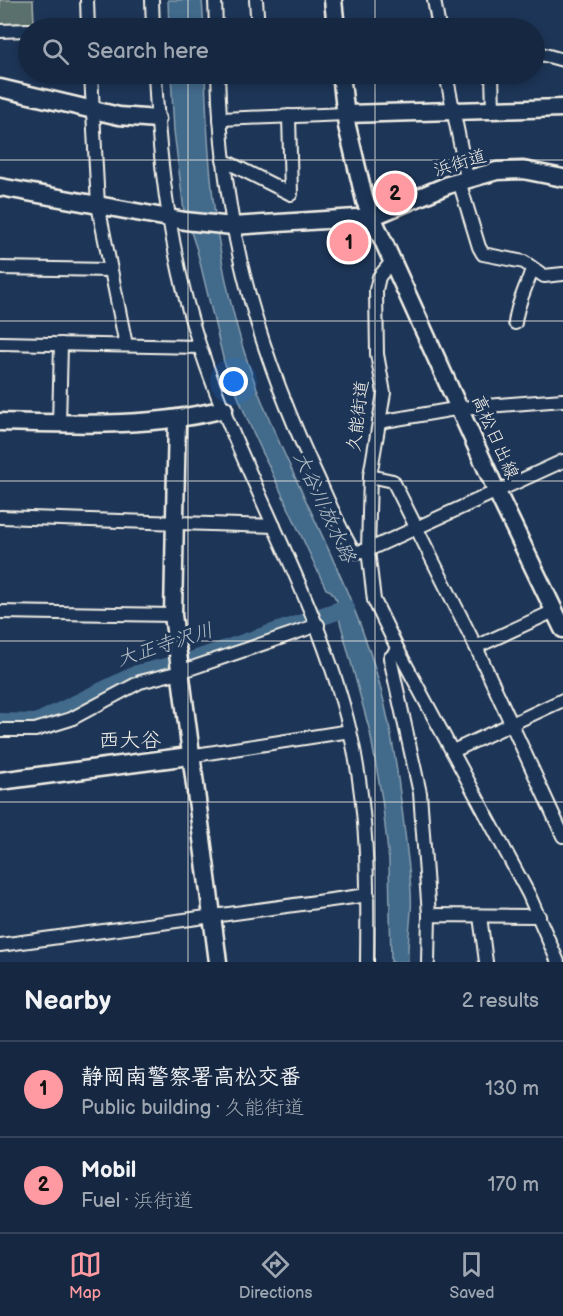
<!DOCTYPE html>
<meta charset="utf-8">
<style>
:root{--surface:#162841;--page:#1f3048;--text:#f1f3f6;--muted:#9ea6b1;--line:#35445a;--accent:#ff9aa2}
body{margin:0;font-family:"Balsamiq Sans","Klee One",sans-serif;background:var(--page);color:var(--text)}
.you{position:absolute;left:234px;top:382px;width:21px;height:21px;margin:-15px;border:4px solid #fff;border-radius:50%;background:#1a73e8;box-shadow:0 0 0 9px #1a73e833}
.badge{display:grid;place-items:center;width:39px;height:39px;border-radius:50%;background:var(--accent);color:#111;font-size:20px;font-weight:700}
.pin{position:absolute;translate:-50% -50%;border:3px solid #fff;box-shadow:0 2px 6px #0006}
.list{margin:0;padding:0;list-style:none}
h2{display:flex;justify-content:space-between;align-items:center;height:78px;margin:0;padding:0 24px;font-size:26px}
h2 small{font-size:20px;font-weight:400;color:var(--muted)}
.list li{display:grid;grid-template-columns:39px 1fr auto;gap:18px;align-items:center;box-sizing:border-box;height:96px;padding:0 24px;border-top:2px solid var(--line)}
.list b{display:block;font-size:22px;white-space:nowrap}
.list p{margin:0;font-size:20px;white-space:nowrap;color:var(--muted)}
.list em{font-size:20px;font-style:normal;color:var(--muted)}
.icon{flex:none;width:33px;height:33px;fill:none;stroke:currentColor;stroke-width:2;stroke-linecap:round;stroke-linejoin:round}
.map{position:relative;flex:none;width:563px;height:962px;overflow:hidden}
.search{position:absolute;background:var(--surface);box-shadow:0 3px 9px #0003;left:18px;right:18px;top:18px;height:66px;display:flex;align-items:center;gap:15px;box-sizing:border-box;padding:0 21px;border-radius:33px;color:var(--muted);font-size:22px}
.sheet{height:270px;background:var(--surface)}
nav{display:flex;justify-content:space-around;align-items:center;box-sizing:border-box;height:84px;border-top:2px solid var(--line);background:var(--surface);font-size:16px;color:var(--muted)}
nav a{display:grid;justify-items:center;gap:3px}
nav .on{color:var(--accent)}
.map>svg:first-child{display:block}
</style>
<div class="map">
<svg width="563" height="962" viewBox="0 0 563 962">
<rect width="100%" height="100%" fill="#1d3557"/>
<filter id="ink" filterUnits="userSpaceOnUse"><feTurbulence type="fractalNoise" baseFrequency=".0167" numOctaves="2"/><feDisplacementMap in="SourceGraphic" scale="12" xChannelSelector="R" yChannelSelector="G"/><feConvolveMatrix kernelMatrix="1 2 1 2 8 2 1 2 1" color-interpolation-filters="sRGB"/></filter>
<g filter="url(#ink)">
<polygon fill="#5a706c" stroke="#a7b0aa" stroke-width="1.5" points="0,0 33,0 34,24 0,25"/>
<g fill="#436a8b" stroke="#8aa0b0" stroke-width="1.5">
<polygon points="168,0 202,0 204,28 169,28"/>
<path d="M171 74H205C208 169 215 256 243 348 277 457 340 555 374 665 392 722 399 783 406 842 408 864 413 890 411 911 410 929 407 944 408 962H391L389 861 382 799 370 732 339 618 334 611 339 604 331 591 326 589 248 421 224 362 197 250 184 211 174 131Z"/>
</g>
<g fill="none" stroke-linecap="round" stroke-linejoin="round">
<polyline stroke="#436a8b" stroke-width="18" points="0,722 36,723 137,674 191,661 346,608"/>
<defs>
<g id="street">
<polyline points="87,0 88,28"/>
<polyline points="152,0 153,28"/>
<polyline points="215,0 216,28"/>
<polyline points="256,0 258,28"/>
<polyline points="434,0 439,28"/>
<polyline points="68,28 88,28"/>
<polyline points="0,31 28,30"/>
<polyline points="534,52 563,60"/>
<polyline points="91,74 98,205 126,345"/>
<path d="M155 74C159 165 171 260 200 347 243 478 318 597 350 731 368 808 368 884 367 962"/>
<path d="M218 74C222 219 251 331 311 463 325 492 336 522 352 549L356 552 368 550 563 461"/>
<polyline points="446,74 467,178"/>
<polyline points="492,74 493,111"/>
<polyline points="220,119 346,114"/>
<polyline points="223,160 291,194 289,116"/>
<polyline points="459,181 479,247 483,254 524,262 544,276 563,274"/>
<polyline points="393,260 379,277 376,290 377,354 384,393 370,476 368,550 374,600 398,650 529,895 558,962"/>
<polyline points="0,268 110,270"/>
<path d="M515 323C517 303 526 289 532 269"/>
<polyline points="0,343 200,347"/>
<polyline points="379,422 461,408 563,400"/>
<polyline points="59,424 61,344"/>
<polyline points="370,476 393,481 476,647 563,836"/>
<polyline points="0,517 274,526"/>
<polyline points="0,612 173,615"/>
<polyline points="476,647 554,611"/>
<polyline points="398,650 390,658 420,793 429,915"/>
<polyline points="0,730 35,730 71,719 140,682 180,672 318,625"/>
<polyline points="453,751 563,700"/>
<polyline points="189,756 350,731"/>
<polyline points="480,916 486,962"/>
<polyline points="0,945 368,895"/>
<polyline points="428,962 429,915 539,916"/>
</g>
<g id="secondary">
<polyline points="333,0 336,28"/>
<polyline points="341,74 347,126 365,201 497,492 563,629"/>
<polyline points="0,88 119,116 157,119"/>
<polyline points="346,114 563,108"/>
<polyline points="0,187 185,221 233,226 372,217 448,185 497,171 523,170 563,178"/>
<polyline points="177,419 173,615 218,962"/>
<path d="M0 422C76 424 150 428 224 409"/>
<polyline points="0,781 189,756"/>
</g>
</defs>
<use href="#street" stroke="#f4f1e8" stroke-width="16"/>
<use href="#secondary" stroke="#f4f1e8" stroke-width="21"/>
<use href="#street" stroke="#1d3557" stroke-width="12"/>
<use href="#secondary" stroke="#1d3557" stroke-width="16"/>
</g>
</g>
<path fill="none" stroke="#f4f1e8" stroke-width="1.5" stroke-opacity="0.55" d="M188 0V28M375 0V28M188 74V962M375 74V962M0 160H563M0 321H563M0 481H563M0 641H563M0 802H563"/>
<g text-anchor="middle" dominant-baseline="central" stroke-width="6" stroke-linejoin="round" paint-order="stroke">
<g font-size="18" fill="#f4f1e8" stroke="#1d3557">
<text transform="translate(460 163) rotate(-17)">浜街道</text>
<text transform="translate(358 416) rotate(-83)">久能街道</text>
<text transform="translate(495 437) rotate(66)">高松日出線</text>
</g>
<g font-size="20" font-style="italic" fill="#b6c2c7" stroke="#1d3557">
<text transform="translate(324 507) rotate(65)">大谷川放水路</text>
<text transform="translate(165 645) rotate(-18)">大正寺沢川</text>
</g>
<g font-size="21" fill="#f4f1e8" stroke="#1d3557">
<text x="130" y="740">西大谷</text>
</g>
</g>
</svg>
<div class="you"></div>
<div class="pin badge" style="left:349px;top:242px">1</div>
<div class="pin badge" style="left:395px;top:193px">2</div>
<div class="search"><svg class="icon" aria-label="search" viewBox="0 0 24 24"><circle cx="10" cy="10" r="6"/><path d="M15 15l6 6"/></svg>Search here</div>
</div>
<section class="sheet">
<h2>Nearby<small>2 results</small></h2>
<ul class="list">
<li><span class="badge">1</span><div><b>静岡南警察署高松交番</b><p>Public building · 久能街道</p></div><em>130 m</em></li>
<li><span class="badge">2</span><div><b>Mobil</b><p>Fuel · 浜街道</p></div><em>170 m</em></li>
</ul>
</section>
<nav>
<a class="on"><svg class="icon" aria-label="map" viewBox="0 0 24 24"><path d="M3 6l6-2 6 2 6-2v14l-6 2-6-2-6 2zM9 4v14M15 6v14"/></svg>Map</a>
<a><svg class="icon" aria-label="directions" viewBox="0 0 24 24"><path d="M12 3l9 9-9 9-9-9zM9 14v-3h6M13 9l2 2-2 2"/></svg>Directions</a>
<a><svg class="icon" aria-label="saved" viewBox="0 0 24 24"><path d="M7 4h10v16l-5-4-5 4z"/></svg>Saved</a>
</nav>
